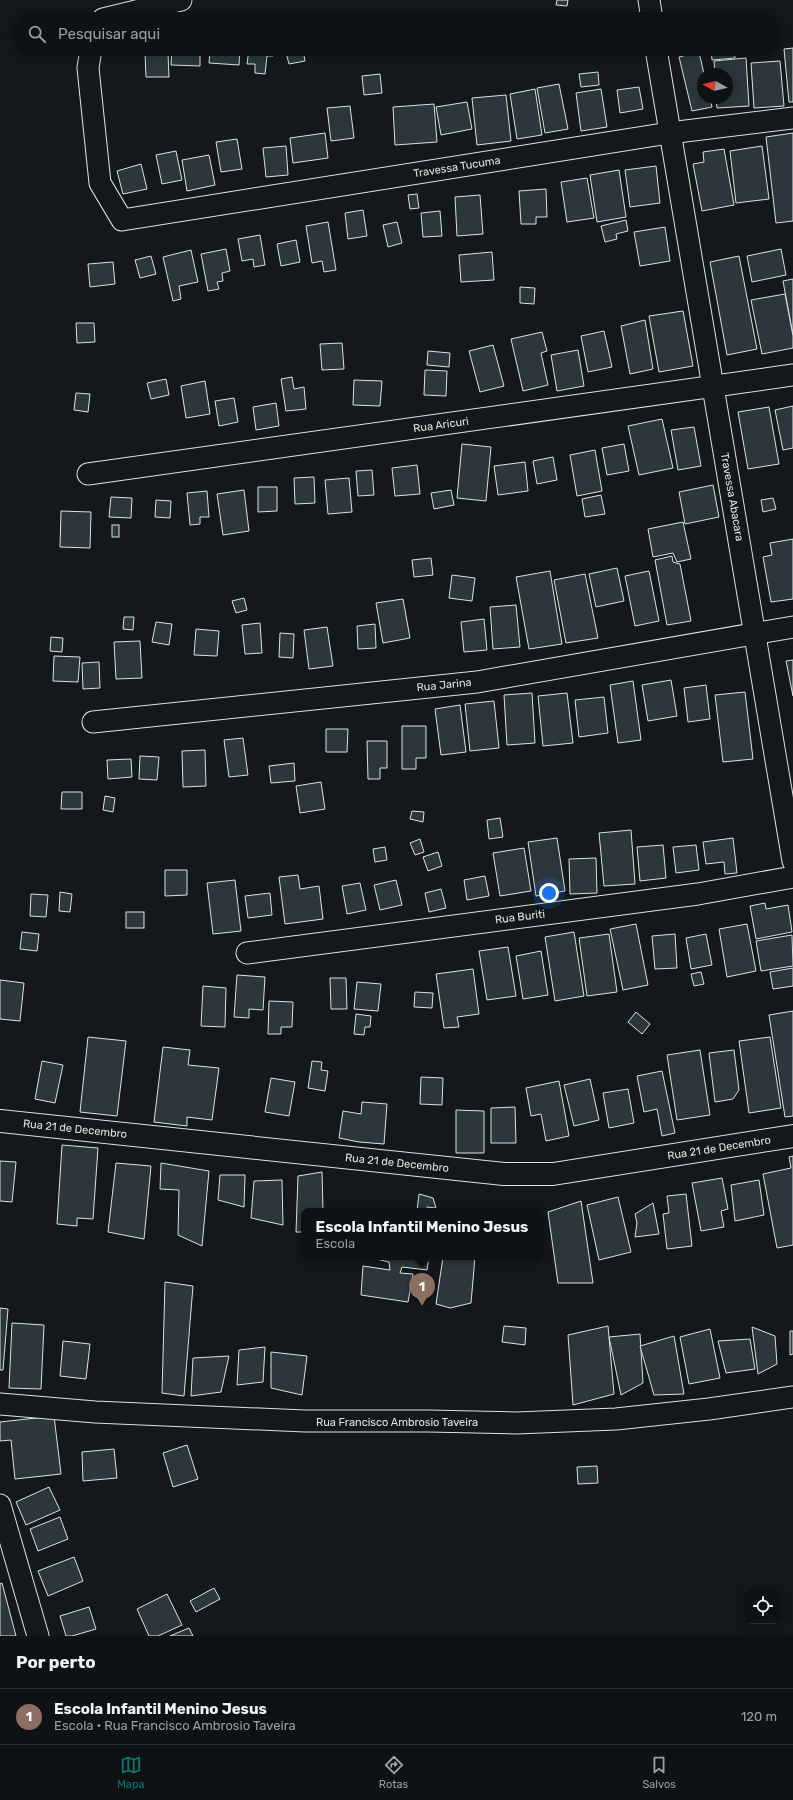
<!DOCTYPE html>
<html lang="pt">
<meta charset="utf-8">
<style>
:root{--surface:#0f1215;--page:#1d2022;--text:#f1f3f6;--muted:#9b9ea0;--line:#2f3234;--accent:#0f766e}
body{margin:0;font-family:Rubik,sans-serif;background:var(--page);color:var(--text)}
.controls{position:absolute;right:12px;bottom:12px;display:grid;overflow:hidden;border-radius:8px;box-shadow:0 2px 10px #0003}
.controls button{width:36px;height:36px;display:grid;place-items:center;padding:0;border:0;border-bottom:1px solid var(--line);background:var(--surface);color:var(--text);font:20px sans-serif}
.compass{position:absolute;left:697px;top:68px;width:36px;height:36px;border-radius:50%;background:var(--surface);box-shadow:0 2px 10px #0003;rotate:278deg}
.you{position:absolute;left:549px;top:893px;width:14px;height:14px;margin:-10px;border:3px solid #fff;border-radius:50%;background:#1a73e8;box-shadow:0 0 0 6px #1a73e833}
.badge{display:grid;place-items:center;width:26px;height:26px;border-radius:50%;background:var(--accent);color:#fff;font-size:13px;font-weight:700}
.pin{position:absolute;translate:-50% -33px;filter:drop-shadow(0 1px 2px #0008)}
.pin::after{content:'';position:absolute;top:21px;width:14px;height:12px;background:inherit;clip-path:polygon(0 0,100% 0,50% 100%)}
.popup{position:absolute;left:301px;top:1208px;width:242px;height:52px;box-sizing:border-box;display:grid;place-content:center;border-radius:8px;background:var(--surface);filter:drop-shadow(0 1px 3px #0005);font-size:13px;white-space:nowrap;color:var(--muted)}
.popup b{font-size:15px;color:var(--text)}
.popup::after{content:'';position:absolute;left:50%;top:100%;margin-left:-8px;border:8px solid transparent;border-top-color:var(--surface)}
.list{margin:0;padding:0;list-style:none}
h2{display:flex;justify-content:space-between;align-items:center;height:52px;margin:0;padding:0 16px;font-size:17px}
h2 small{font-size:13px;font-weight:400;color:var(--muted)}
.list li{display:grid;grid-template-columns:26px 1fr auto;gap:12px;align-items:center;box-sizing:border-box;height:56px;padding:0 16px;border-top:1px solid var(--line)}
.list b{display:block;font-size:15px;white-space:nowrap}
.list p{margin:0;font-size:13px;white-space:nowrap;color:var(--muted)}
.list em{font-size:13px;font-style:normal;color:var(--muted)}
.icon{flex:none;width:22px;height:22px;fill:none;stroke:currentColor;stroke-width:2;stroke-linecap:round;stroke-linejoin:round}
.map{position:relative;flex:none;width:793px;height:1636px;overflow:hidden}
.search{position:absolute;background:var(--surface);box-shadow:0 2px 10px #0003;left:12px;right:12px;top:12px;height:44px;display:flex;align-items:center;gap:10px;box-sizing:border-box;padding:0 14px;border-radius:22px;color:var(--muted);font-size:15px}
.sheet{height:108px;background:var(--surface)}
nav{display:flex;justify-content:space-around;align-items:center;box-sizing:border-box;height:56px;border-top:1px solid var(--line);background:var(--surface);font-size:11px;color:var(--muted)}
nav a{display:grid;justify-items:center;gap:2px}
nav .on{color:var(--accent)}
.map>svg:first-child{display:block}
</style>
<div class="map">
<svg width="793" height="1636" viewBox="0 0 793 1636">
<rect width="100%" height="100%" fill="#14181c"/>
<g fill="#2c363c" stroke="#d8e6dc">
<polygon points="557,0 568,0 567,6 556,5"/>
<polygon points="537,13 558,16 558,19 536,19"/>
<polygon points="375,14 376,19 348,19 348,18"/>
<polygon points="793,48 793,102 789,102 784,49"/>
<polygon points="172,49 200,49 200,66 171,65"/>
<polygon points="210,49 240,49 239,65 209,63"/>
<polygon points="249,49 273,49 273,56 267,56 265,74 255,73 255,64 247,64"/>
<polygon points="285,49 303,49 305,61 289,64"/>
<polygon points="711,49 734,49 735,58 712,60"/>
<polygon points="699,52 704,74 703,98 710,98 712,107 692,111 679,57"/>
<polygon points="145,53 168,53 169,77 146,77"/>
<polygon points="746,58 749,106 717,108 716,98 727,98 727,74 715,74 714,61"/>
<polygon points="780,61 784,106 754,108 751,63"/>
<polygon points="598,72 599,85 581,87 579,74"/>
<polygon points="380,74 382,93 364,95 362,76"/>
<polygon points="559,84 568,129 545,133 537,88"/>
<polygon points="639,87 643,109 620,113 617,90"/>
<polygon points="535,89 542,135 517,139 510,94"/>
<polygon points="601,89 607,127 581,131 576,93"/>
<polygon points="506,95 511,141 477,145 472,98"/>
<polygon points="467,102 472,129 441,135 436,107"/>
<polygon points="434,104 437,142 395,145 393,107"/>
<polygon points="350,106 354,138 331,141 327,108"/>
<polygon points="325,133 328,158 293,163 290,138"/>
<polygon points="793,133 793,221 776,223 766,137"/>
<polygon points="237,139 242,169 221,172 216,142"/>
<polygon points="286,146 288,175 266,177 263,148"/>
<polygon points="762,146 769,199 736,203 730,151"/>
<polygon points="724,149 734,205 702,211 693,164 704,162 703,152"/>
<polygon points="176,151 182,180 162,184 156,155"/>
<polygon points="209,155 215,185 187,191 182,160"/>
<polygon points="141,164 147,189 123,194 117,171"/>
<polygon points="656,166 660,203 630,207 625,170"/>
<polygon points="619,170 626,217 597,222 590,175"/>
<polygon points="587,178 594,218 567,222 561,182"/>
<polygon points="546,189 547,217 536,217 536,224 521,224 519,191"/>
<polygon points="417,194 419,208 410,209 408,195"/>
<polygon points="480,195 483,234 457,236 455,197"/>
<polygon points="363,210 367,236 348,239 345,213"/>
<polygon points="440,211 442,236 423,237 421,213"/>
<polygon points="626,220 628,231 616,234 617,239 605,242 601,226"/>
<polygon points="328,222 336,270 324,272 322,261 312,263 306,226"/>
<polygon points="397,222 402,243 388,247 383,225"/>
<polygon points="665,227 670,261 640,266 634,232"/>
<polygon points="260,235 265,265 254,267 253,259 242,261 238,239"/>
<polygon points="296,240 300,262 281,266 277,244"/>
<polygon points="226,249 230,271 222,273 223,281 217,282 219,289 208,291 201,254"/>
<polygon points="781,249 786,275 752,282 747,256"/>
<polygon points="191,250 198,282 179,286 181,299 173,301 163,257"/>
<polygon points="492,252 494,280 461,282 459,255"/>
<polygon points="151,256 156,274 140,278 135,260"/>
<polygon points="739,256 757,349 727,355 710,262"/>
<polygon points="113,262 115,284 90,287 88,264"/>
<polygon points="793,279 793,335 783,281"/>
<polygon points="520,287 535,288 534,304 520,303"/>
<polygon points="785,294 793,336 793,348 762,354 751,300"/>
<polygon points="683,311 693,366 659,372 649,316"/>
<polygon points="645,320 653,369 630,374 621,326"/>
<polygon points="76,323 94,323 95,342 77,343"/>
<polygon points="604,331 612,367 588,372 581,336"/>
<polygon points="542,332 547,351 541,353 548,385 523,391 511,339"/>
<polygon points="342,343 344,369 322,370 320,344"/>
<polygon points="493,345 504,386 480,392 469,351"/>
<polygon points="578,350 584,386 557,391 551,355"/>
<polygon points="428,351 450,353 449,367 427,365"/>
<polygon points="425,370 447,371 446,396 424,395"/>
<polygon points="292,377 294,389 304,387 306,409 286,411 281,379"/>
<polygon points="166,379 169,395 151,399 147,383"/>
<polygon points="354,380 382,381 380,406 353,405"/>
<polygon points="205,381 210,414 186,418 181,386"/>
<polygon points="76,393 90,394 88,412 74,410"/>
<polygon points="234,398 238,422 219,426 215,401"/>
<polygon points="276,403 279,426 256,430 253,407"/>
<polygon points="793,406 793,448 783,450 775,410"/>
<polygon points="769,407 779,464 748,469 738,412"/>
<polygon points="662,419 673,468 639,475 628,426"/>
<polygon points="694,427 701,466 678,470 671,430"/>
<polygon points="462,444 491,447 486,501 457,498"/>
<polygon points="624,444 629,471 607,475 602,448"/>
<polygon points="595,450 602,491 577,496 570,455"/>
<polygon points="553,457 557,480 537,484 533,461"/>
<polygon points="525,462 528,491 498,495 494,466"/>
<polygon points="417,465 420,494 395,496 392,468"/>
<polygon points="372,470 374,495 358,496 356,471"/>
<polygon points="314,477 315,503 295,504 294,478"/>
<polygon points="349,478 352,512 328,514 325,480"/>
<polygon points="713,485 719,517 685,524 679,492"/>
<polygon points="258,487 277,487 277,511 258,512"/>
<polygon points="244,490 249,531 223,535 217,494"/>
<polygon points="451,490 454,505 434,509 431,493"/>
<polygon points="207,491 209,517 200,517 200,524 190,525 187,493"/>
<polygon points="601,495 605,514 585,517 582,499"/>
<polygon points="111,497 132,498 131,518 109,517"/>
<polygon points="773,498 776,509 763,512 761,500"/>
<polygon points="156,500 171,501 170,518 155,517"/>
<polygon points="61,511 91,512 90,548 60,547"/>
<polygon points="683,522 691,559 677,562 673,553 653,557 648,529"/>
<rect x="112" y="525" width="7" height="12"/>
<polygon points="793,539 793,599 771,602 763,557 772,555 770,543"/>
<polygon points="672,556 673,562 680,564 691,621 667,625 655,560"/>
<polygon points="431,558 433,575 414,577 412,560"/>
<polygon points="617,568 624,601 596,607 589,574"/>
<polygon points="550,571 562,644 529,649 516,577"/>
<polygon points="649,571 659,621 635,626 625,576"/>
<polygon points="585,574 598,638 566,643 554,580"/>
<polygon points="452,575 475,578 472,601 449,598"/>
<polygon points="244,598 247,610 236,613 232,601"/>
<polygon points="403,599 410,638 383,643 376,603"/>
<polygon points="516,605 520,647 493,649 490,607"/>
<polygon points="124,617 134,617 133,630 123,629"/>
<polygon points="484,619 487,650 464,652 461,622"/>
<polygon points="156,622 172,624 169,645 152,642"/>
<polygon points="260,623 262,653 245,654 242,625"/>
<polygon points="375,624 376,648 358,649 357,626"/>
<polygon points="327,627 333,666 309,669 304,630"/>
<polygon points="196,629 219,631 217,656 194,655"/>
<polygon points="280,633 294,634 293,658 279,657"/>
<polygon points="51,637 63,638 62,652 50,651"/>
<polygon points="140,641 142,678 116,679 114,642"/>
<polygon points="54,656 80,657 78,682 53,681"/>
<polygon points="793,660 793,696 786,661"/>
<polygon points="99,662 100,688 83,689 82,663"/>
<polygon points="671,680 677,716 648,721 642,685"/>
<polygon points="633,681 641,740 618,743 610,685"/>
<polygon points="706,685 710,719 688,722 684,688"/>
<polygon points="745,692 753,759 723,762 715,695"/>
<polygon points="532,693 535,743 507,745 504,695"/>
<polygon points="567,693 573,743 543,746 538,696"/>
<polygon points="604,697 608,733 579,737 575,700"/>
<polygon points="494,701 499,748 470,751 465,704"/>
<polygon points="460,705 466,752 441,755 435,709"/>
<polygon points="402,726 426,726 426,758 416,758 416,769 402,769"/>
<polygon points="326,729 348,729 347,752 326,752"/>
<polygon points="243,738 248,775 229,777 224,740"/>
<polygon points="367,741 387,741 387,768 380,768 380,779 368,779"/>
<polygon points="205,750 206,786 183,787 182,751"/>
<polygon points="140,756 159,757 157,780 139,779"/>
<polygon points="131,759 132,777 108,779 107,760"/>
<polygon points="294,763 295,781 271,783 269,766"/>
<polygon points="321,782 325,809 300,813 296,786"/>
<polygon points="62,792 82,792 82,809 61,809"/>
<polygon points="105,796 115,798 113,812 103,810"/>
<polygon points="412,811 424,812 423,822 410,819"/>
<polygon points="500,818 503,837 489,839 487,820"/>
<polygon points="631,830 635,884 604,886 599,833"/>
<polygon points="557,838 565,891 536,896 528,842"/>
<polygon points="733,838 737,873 725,874 724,862 706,864 703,842"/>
<polygon points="420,839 424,852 415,855 410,843"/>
<polygon points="663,845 666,878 640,881 637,847"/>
<polygon points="696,845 699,870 676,873 673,847"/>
<polygon points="385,847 387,860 375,862 373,849"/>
<polygon points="524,848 531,891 500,896 493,853"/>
<polygon points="438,852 442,866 428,871 423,857"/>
<polygon points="596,858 597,893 570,894 569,859"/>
<polygon points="165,870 187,870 187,895 165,896"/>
<polygon points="298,875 300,889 319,886 323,919 285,924 279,877"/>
<polygon points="485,876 489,896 467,900 464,880"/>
<polygon points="235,880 241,931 213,934 207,883"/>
<polygon points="396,880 402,905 380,910 374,885"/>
<polygon points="360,883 366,910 347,914 342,886"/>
<polygon points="441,889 446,908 429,912 425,893"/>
<polygon points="60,892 72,894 70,912 59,911"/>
<polygon points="270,893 272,915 248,918 245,896"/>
<polygon points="31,894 48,895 46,917 30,916"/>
<polygon points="765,903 766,909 788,905 792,932 756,939 750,906"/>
<rect x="126" y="912" width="18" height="16"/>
<polygon points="636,924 648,985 623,990 610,929"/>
<polygon points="747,924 756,971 727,977 719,929"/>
<polygon points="22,932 39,934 37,951 20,949"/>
<polygon points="574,932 584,996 555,1001 545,937"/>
<polygon points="609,934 617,992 587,996 579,938"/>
<polygon points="675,934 677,968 655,969 652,936"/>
<polygon points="706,934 712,965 691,969 686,938"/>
<polygon points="792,935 793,966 761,971 756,941"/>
<polygon points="508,947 516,996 487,1000 479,951"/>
<polygon points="541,951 548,995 523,999 516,956"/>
<polygon points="793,968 793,986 773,989 770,972"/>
<polygon points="473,969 479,1014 457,1017 459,1027 444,1028 436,974"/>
<polygon points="701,972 704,984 694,986 691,974"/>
<polygon points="237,975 265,977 263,1010 249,1009 249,1018 234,1017"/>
<polygon points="330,978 346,978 347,1009 331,1009"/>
<polygon points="0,980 24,983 20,1021 0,1019"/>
<polygon points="357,982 381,984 378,1011 354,1009"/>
<polygon points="203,986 226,988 225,1027 201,1026"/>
<polygon points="415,992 433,993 432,1008 414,1007"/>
<polygon points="269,1001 293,1002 292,1027 281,1027 281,1034 268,1034"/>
<polygon points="793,1011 793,1116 785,1117 769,1015"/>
<polygon points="636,1012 650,1024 642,1034 628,1022"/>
<polygon points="356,1014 371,1016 370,1027 365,1027 364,1035 354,1034"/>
<polygon points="88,1037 126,1041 117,1116 80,1112"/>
<polygon points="770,1037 781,1108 749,1113 739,1041"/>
<polygon points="163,1047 190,1050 188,1065 219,1068 212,1120 187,1117 187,1126 154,1122"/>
<polygon points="700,1050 710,1115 677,1120 667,1055"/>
<polygon points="734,1050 739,1090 733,1099 715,1102 709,1053"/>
<polygon points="42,1061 63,1065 55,1103 35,1099"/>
<polygon points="312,1061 322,1062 321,1070 328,1071 325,1091 308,1088"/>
<polygon points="662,1071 675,1133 662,1136 657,1109 644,1112 637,1076"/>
<polygon points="421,1077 443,1078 442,1105 420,1104"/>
<polygon points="271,1078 295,1082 289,1116 265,1112"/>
<polygon points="590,1079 599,1120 574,1126 564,1085"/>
<polygon points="559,1081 569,1136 546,1141 541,1114 531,1116 526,1088"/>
<polygon points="628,1089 634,1123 609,1128 603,1093"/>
<polygon points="362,1102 387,1104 384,1144 359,1142 339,1138 343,1111 361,1114"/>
<polygon points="515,1107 516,1143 491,1143 491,1108"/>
<polygon points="456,1110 484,1111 484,1153 456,1153"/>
<polygon points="62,1145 98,1148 93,1219 77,1218 77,1226 57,1224"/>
<polygon points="793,1156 793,1245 777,1248 763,1174 791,1168 789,1157"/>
<polygon points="0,1161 16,1162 12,1202 0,1201"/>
<polygon points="116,1163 151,1166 144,1239 108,1232"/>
<polygon points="161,1163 209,1171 202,1246 178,1235 179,1190 160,1189"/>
<polygon points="322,1172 323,1211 304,1211 304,1232 296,1232 298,1176"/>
<polygon points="220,1175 245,1175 244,1207 218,1200"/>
<polygon points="722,1178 728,1209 721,1211 724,1227 701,1231 692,1183"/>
<polygon points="282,1180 283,1225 251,1218 254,1181"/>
<polygon points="759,1180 764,1215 735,1221 731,1185"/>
<polygon points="419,1194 433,1198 436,1208 427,1207 427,1211 417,1211"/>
<polygon points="686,1194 692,1246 667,1249 663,1214 669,1213 667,1196"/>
<polygon points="618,1197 631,1252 599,1260 587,1205"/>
<polygon points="581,1201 593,1283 558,1283 548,1212"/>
<polygon points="653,1203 659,1234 635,1237 637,1223 635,1214"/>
<polygon points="368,1257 429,1257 427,1270 402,1267 400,1273 413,1274 408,1302 361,1295 363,1266 390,1270 389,1262"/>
<polygon points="443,1257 475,1257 471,1303 450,1308 436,1304"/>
<polygon points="165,1282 193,1286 184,1396 162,1393"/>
<polygon points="0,1308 8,1309 3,1370 0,1370"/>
<polygon points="12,1323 44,1325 41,1389 9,1388"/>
<polygon points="504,1326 526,1328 525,1345 502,1342"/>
<polygon points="608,1326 614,1394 573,1405 568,1335"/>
<polygon points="752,1327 775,1336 777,1364 758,1374"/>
<polygon points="710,1329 720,1378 689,1384 680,1337"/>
<polygon points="790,1331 793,1331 793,1354 790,1355"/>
<polygon points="640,1334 643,1383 621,1395 609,1337"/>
<polygon points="674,1336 684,1394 654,1395 640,1346"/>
<polygon points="750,1339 755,1369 726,1373 718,1341"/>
<polygon points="63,1341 90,1344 86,1379 60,1376"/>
<polygon points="265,1347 263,1382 237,1385 239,1350"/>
<polygon points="271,1352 307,1356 302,1395 271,1388"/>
<polygon points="229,1356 221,1392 191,1396 193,1358"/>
<polygon points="54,1416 61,1474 15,1479 11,1440 0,1441 0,1422"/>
<polygon points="187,1445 198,1479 173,1487 163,1453"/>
<polygon points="114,1449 117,1478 83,1481 82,1452"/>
<polygon points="597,1466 598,1483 578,1484 577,1467"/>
<polygon points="49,1487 60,1510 26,1525 16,1502"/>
<polygon points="60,1517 68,1539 38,1551 30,1529"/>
<polygon points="74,1557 83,1581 48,1596 38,1571"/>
<polygon points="2,1583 16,1636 0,1636 0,1584"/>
<polygon points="214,1588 220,1599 196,1612 190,1601"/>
<polygon points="167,1594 182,1625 158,1636 149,1636 137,1609"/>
<polygon points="89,1607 96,1629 72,1636 66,1636 60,1616"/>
<polygon points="189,1628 193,1636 170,1636"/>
</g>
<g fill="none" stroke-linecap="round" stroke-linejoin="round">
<defs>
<g id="street">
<polyline points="649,0 652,19"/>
<polyline points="103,19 181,0"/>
<polyline points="91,49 88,68 100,183 122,220 669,133 793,118"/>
<polyline points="656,49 793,861"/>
<polyline points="88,474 793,375"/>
<polyline points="93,722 477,682 793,627"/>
<polyline points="247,953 698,894 793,877"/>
<polyline points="0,1404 95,1412 305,1421 428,1421 516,1423 616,1419 709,1409 793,1397"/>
<polyline points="0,1505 38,1636"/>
</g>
<polyline id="secondary" points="0,1121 504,1174 553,1174 793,1136"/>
</defs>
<use href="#street" stroke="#d8e6dc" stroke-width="23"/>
<use href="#secondary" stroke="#d8e6dc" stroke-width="24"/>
<use href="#street" stroke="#14181c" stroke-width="21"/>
<use href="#secondary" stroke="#14181c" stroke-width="22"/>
</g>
<g text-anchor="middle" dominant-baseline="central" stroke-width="3" stroke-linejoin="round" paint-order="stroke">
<g font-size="11" fill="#d8e6dc" stroke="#14181c">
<text transform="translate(457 167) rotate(-9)">Travessa Tucuma</text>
<text transform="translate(441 425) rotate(-8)">Rua Aricuri</text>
<text transform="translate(732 497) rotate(80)">Travessa Abacara</text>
<text transform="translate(444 685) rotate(-6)">Rua Jarina</text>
<text transform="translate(520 917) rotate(-7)">Rua Buriti</text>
<text transform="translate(75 1129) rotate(6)">Rua 21 de Decembro</text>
<text transform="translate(719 1148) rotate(-9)">Rua 21 de Decembro</text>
<text transform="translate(397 1163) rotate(6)">Rua 21 de Decembro</text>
<text x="397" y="1422">Rua Francisco Ambrosio Taveira</text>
</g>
</g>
</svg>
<div class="controls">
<button><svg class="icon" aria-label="locate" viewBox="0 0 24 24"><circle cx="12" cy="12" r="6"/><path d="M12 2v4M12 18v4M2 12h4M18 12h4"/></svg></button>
</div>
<svg class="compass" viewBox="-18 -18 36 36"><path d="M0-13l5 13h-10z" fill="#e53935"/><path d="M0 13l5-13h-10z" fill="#9b9ea0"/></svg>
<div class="you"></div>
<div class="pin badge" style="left:422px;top:1306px;background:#8d6e63">1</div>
<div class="popup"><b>Escola Infantil Menino Jesus</b>Escola</div>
<div class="search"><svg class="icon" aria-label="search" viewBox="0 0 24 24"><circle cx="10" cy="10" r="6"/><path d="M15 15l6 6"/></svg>Pesquisar aqui</div>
</div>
<section class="sheet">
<h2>Por perto<small></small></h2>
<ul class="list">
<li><span class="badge" style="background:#8d6e63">1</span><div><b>Escola Infantil Menino Jesus</b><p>Escola · Rua Francisco Ambrosio Taveira</p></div><em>120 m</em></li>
</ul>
</section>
<nav>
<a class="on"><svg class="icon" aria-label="map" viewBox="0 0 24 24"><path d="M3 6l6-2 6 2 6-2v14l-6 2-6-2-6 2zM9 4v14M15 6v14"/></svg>Mapa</a>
<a><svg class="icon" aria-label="directions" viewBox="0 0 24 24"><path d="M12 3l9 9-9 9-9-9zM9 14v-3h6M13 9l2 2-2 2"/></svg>Rotas</a>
<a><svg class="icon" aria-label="saved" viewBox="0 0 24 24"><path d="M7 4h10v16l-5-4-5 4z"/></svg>Salvos</a>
</nav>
